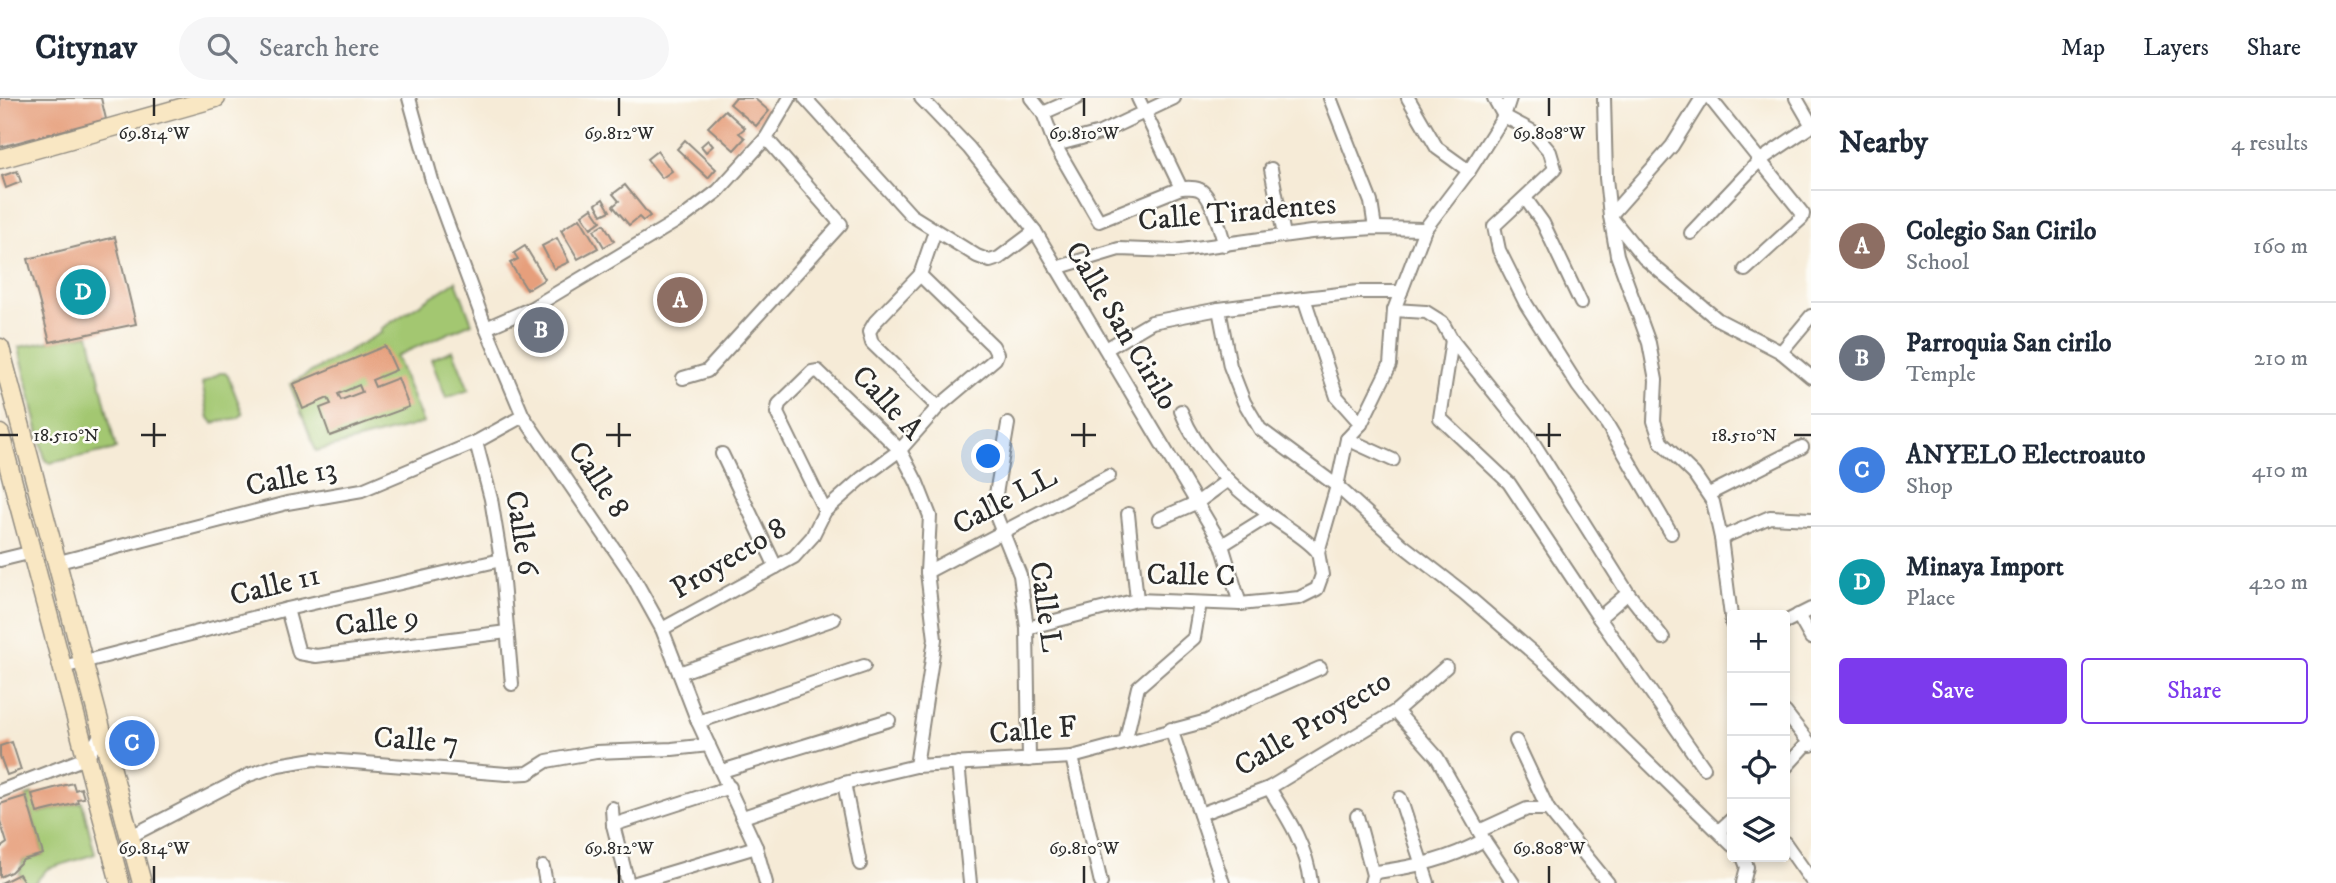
<!DOCTYPE html>
<meta charset="utf-8">
<style>
:root{--surface:#fff;--page:#f6f6f7;--text:#1f2937;--muted:#747a83;--line:#e0e1e3;--accent:#7c3aed}
body{margin:0;font-family:"IM FELL DW Pica",serif;background:var(--page);color:var(--text)}
.controls{position:absolute;right:21px;bottom:21px;display:grid;overflow:hidden;border-radius:7px;box-shadow:0 4px 10px #0003}
.controls button{width:63px;height:63px;display:grid;place-items:center;padding:0;border:0;border-bottom:2px solid var(--line);background:var(--surface);color:var(--text);font:35px sans-serif}
.you{position:absolute;left:989px;top:359px;width:24px;height:24px;margin:-18px;border:5px solid #fff;border-radius:50%;background:#1a73e8;box-shadow:0 0 0 10px #1a73e833}
.badge{display:grid;place-items:center;width:46px;height:46px;border-radius:50%;background:var(--accent);color:#fff;font-size:23px;font-weight:700}
.pin{position:absolute;translate:-50% -50%;border:4px solid #fff;box-shadow:0 2px 7px #0006}
.list{margin:0;padding:0;list-style:none}
h2{display:flex;justify-content:space-between;align-items:center;height:91px;margin:0;padding:0 28px;font-size:30px}
h2 small{font-size:23px;font-weight:400;color:var(--muted)}
.list li{display:grid;grid-template-columns:46px 1fr auto;gap:21px;align-items:center;box-sizing:border-box;height:112px;padding:0 28px;border-top:2px solid var(--line)}
.list b{display:block;font-size:26px;white-space:nowrap}
.list p{margin:0;font-size:23px;white-space:nowrap;color:var(--muted)}
.list em{font-size:23px;font-style:normal;color:var(--muted)}
.actions{display:flex;gap:14px;padding:21px 28px}
.actions a{flex:1;padding:16px 0;border:2px solid var(--accent);border-radius:7px;text-align:center;font-size:24px;color:var(--accent)}
.actions .main{background:var(--accent);color:#fff}
.icon{flex:none;width:38px;height:38px;fill:none;stroke:currentColor;stroke-width:2;stroke-linecap:round;stroke-linejoin:round}
.map{position:relative;flex:none;width:1811px;height:785px;overflow:hidden}
header{display:flex;align-items:center;gap:42px;box-sizing:border-box;height:98px;padding:0 35px;background:var(--surface);border-bottom:2px solid var(--line)}
header strong{font-size:33px}
nav{display:flex;gap:38px;margin-inline-start:auto;font-size:24px}
.search{width:490px;height:63px;background:var(--page);display:flex;align-items:center;gap:18px;box-sizing:border-box;padding:0 24px;border-radius:38px;color:var(--muted);font-size:26px}
main{display:flex}
aside{flex:1;background:var(--surface)}
.map>svg:first-child{display:block}
</style>
<header>
<strong>Citynav</strong>
<div class="search"><svg class="icon" aria-label="search" viewBox="0 0 24 24"><circle cx="10" cy="10" r="6"/><path d="M15 15l6 6"/></svg>Search here</div>
<nav><a>Map</a><a>Layers</a><a>Share</a></nav>
</header>
<main>
<div class="map">
<svg width="1811" height="785" viewBox="0 0 1811 785">
<rect width="100%" height="100%" fill="#fdfcf7"/>
<filter id="ink" filterUnits="userSpaceOnUse"><feTurbulence type="fractalNoise" baseFrequency=".0143" numOctaves="2"/><feDisplacementMap in="SourceGraphic" scale="14" xChannelSelector="R" yChannelSelector="G"/><feConvolveMatrix kernelMatrix="1 2 1 2 8 2 1 2 1" color-interpolation-filters="sRGB"/></filter>
<filter id="wash" filterUnits="userSpaceOnUse"><feTurbulence type="fractalNoise" baseFrequency=".00686" numOctaves="4" result="noise"/><feDisplacementMap in="SourceGraphic" scale="28" xChannelSelector="R" yChannelSelector="G"/><feGaussianBlur stdDeviation="1.57" result="paint"/><feColorMatrix in="noise" values="0 0 0 0 0 0 0 0 0 0 0 0 0 0 0 0 0 1.4 0 .05"/><feComposite in="paint" operator="in"/></filter>
<g filter="url(#wash)">
<rect width="100%" height="100%" fill="#f6ebd7"/>
<g fill="#a3c771" stroke="#67794e" stroke-width="2">
<polygon points="456,183 472,225 396,258 423,325 316,353 290,286 382,234 381,231"/>
<polygon points="89,236 116,351 50,365 45,362 19,249"/>
<polygon points="453,252 469,292 446,300 431,261"/>
<polygon points="220,275 225,275 228,278 243,316 238,320 213,325 209,320 202,285"/>
<polygon points="32,696 38,715 82,704 95,756 47,771 35,785 25,785 19,776 23,762 43,756 26,698"/>
</g>
<g id="blocks">
<g fill="#e69f7b" fill-rule="evenodd">
<polygon points="0,0 101,0 106,21 0,49"/>
<polygon points="735,0 754,0 769,13 756,28 730,6"/>
<polygon points="725,12 745,30 739,35 745,40 734,52 708,29"/>
<polygon points="685,42 716,71 708,80 677,51"/>
<polygon points="708,42 713,48 706,54 701,48"/>
<polygon points="657,53 672,73 662,80 647,61"/>
<polygon points="17,73 21,84 6,90 2,78"/>
<polygon points="625,87 650,118 643,123 639,119 629,127 613,108 619,103 613,96"/>
<polygon points="603,101 610,113 602,117 596,106"/>
<polygon points="592,110 601,123 591,130 582,117"/>
<polygon points="580,120 598,150 578,161 561,132"/>
<polygon points="604,126 614,143 604,149 594,132"/>
<polygon points="115,139 136,226 50,244 28,161"/>
<polygon points="557,140 569,164 554,171 542,148"/>
<polygon points="525,148 545,181 527,192 510,165 518,161 514,155"/>
<path d="M385 248 396 272 372 282 375 289 398 280 409 309 330 338 320 310 331 306 328 300 303 311 293 286ZM359 287 362 294 341 302 338 296Z"/>
<polygon points="12,644 21,672 7,677 0,658 0,648"/>
<polygon points="73,685 75,692 81,690 84,700 77,701 78,705 37,715 32,696"/>
<polygon points="26,698 43,756 23,762 11,774 0,779 0,750 7,745 0,723 0,706"/>
<polygon points="19,776 25,785 1,785"/>
</g>
</g>
</g>
<g filter="url(#ink)">
<use href="#blocks" fill-opacity="0" stroke="#908b81" stroke-width="2"/>
<g fill="none" stroke-linecap="round" stroke-linejoin="round">
<defs>
<g id="street">
<polyline points="409,0 433,86 486,230 523,318 632,477 662,531 698,624 756,749 766,785"/>
<polyline points="805,0 911,117 977,158 990,163 999,160 1035,133"/>
<polyline points="921,0 969,50 1035,133 1222,447 1240,506"/>
<path d="M1031 0 1043 15 1055 47 1099 123 1181 90C1187 90 1193 89 1198 91 1212 95 1220 133 1225 147"/>
<polyline points="1138,0 1181,90"/>
<polyline points="1330,0 1371,104 1375,130"/>
<polyline points="1408,0 1437,50 1469,73"/>
<polyline points="1494,0 1504,18 1532,33 1550,54 1555,71 1494,128 1499,152 1526,206 1578,288 1607,326 1671,435"/>
<polyline points="1604,0 1606,80 1610,118 1617,157 1649,245 1656,282 1654,323 1661,344 1694,376 1713,404 1721,440 1732,526"/>
<polyline points="1702,0 1672,48 1610,118 1644,160 1717,221 1781,254 1811,279"/>
<polyline points="1710,0 1803,116 1802,120 1745,172"/>
<polyline points="1796,0 1811,26"/>
<polyline points="1043,15 1077,0"/>
<polyline points="766,40 789,1"/>
<polyline points="1055,47 1100,35 1174,0"/>
<polyline points="1271,71 1284,137"/>
<polyline points="1525,100 1543,125 1581,205"/>
<polyline points="935,133 920,177 875,224 869,234 872,245 938,309"/>
<polyline points="1691,135 1759,63 1811,28"/>
<polyline points="1056,170 1119,151 1174,153 1311,134 1375,130 1425,131"/>
<polyline points="1304,200 1337,299 1361,326"/>
<polyline points="1219,211 1230,268 1244,304 1260,331 1337,388 1401,446 1464,495 1553,572 1732,747"/>
<polyline points="1394,212 1426,214 1442,224 1452,242 1529,338 1628,495 1599,520"/>
<polyline points="486,230 532,210 685,118 718,93 766,40 841,126 707,273 683,280"/>
<polyline points="1452,242 1440,320 1509,385 1599,520 1704,670"/>
<polyline points="1106,251 1152,224 1219,211 1304,200 1358,194 1401,194"/>
<polyline points="1781,254 1811,218"/>
<path d="M1181 313C1199 359 1232 389 1271 418 1287 430 1305 439 1318 454"/>
<polyline points="1008,326 996,396 995,415 1020,477 1027,530 1029,662"/>
<polyline points="1347,341 1393,362"/>
<polyline points="476,344 491,401 501,462 512,586"/>
<polyline points="722,356 776,469"/>
<polyline points="1709,396 1802,349"/>
<polyline points="825,413 777,315 779,306 812,274 818,273 900,352 917,385 930,418 927,474 935,541 916,668"/>
<polyline points="1128,416 1137,502"/>
<polyline points="1159,421 1198,404 1228,382"/>
<polyline points="1721,440 1770,419 1811,421"/>
<polyline points="1222,447 1270,417"/>
<polyline points="0,462 33,454"/>
<polyline points="59,464 287,405 362,392 476,344 523,318"/>
<polyline points="927,474 1109,378"/>
<polyline points="1628,495 1663,540"/>
<polyline points="287,511 299,555 316,558 507,534"/>
<polyline points="1798,517 1811,540"/>
<polyline points="1785,524 1811,511"/>
<polyline points="1027,530 1137,502 1240,506 1299,500 1317,491 1322,477 1318,454 1337,388 1347,341 1361,326 1390,267 1394,212 1425,131 1469,73 1504,18 1510,0"/>
<polyline points="662,531 794,459 812,439 825,413 862,380 900,352 938,309 995,261 997,256 993,248 920,177"/>
<polyline points="63,569 287,511 501,462"/>
<polyline points="679,575 834,521"/>
<polyline points="1396,613 1437,659 1484,742 1513,785"/>
<polyline points="1785,614 1811,647"/>
<polyline points="698,624 864,568"/>
<polyline points="1171,631 1223,785"/>
<polyline points="1516,643 1548,711 1608,785"/>
<polyline points="1125,645 1138,589 1194,540 1200,505"/>
<polyline points="1072,659 1101,785"/>
<polyline points="958,665 970,785"/>
<polyline points="1785,670 1808,645"/>
<polyline points="722,673 889,622"/>
<polyline points="844,685 860,766"/>
<path d="M1269 690C1288 720 1307 749 1311 785"/>
<polyline points="0,693 88,659 102,633"/>
<polyline points="1400,700 1428,785"/>
<polyline points="612,710 613,727 628,785"/>
<polyline points="1200,716 1269,690 1396,613 1446,569"/>
<polyline points="1357,718 1373,777 1371,785"/>
<polyline points="743,719 844,685 916,668 1072,659 1207,623 1254,599 1320,570"/>
<polyline points="613,727 730,689"/>
<polyline points="1479,733 1527,711 1548,711"/>
<polyline points="1719,733 1732,721"/>
<polyline points="131,738 249,677 278,667 314,661 507,676 528,675 547,663 596,654 672,651 709,647"/>
<polyline points="1785,745 1811,782"/>
<polyline points="543,769 546,785"/>
<path d="M1373 777 1377 774C1418 768 1448 762 1484 742"/>
<polyline points="636,785 756,749"/>
<polyline points="1743,785 1747,769 1743,759"/>
</g>
<g id="secondary">
<polyline points="0,61 216,0"/>
<polyline points="0,250 142,785"/>
<polyline points="0,336 120,785"/>
</g>
</defs>
<use href="#street" stroke="#908b81" stroke-width="16"/>
<use href="#secondary" stroke="#908b81" stroke-width="21"/>
<use href="#street" stroke="#fff" stroke-width="12"/>
<use href="#secondary" stroke="#f9e7c3" stroke-width="18"/>
</g>
</g>
<path fill="none" stroke="#2b2b2b" stroke-width="2.5" d="M154 0V18M619 0V18M1084 0V18M1549 0V18M154 325V349M619 325V349M1084 325V349M1549 325V349M0 337H18M141 337H166M606 337H631M1071 337H1096M1536 337H1561M1794 337H1811M154 768V785M619 768V785M1084 768V785M1549 768V785"/>
<g text-anchor="middle" dominant-baseline="central" stroke-width="5" stroke-linejoin="round" paint-order="stroke">
<g font-size="30" fill="#2b2b2b" stroke="#fdfcf7">
<text transform="translate(1237 115) rotate(-5)">Calle Tiradentes</text>
<text transform="translate(1121 228) rotate(59)">Calle San Cirilo</text>
<text transform="translate(887 305) rotate(47)">Calle A</text>
<text transform="translate(291 380) rotate(-12)">Calle 13</text>
<text transform="translate(598 382) rotate(56)">Calle 8</text>
<text transform="translate(1005 403) rotate(-28)">Calle LL</text>
<text transform="translate(521 435) rotate(81)">Calle 6</text>
<text transform="translate(729 461) rotate(-31)">Proyecto 8</text>
<text transform="translate(1191 478) rotate(1)">Calle C</text>
<text transform="translate(275 488) rotate(-14)">Calle 11</text>
<text transform="translate(1045 509) rotate(82)">Calle L</text>
<text transform="translate(377 524) rotate(-7)">Calle 9</text>
<text transform="translate(1313 626) rotate(-31)">Calle Proyecto</text>
<text transform="translate(1033 633) rotate(-5)">Calle F</text>
<text transform="translate(416 643) rotate(4)">Calle 7</text>
</g>
</g>
<g font-size="18" text-anchor="middle" fill="#2b2b2b" stroke="#fdfcf7" stroke-width="5" stroke-linejoin="round" paint-order="stroke">
<text x="154" y="41">69.814°W</text>
<text x="619" y="41">69.812°W</text>
<text x="1084" y="41">69.810°W</text>
<text x="1549" y="41">69.808°W</text>
<text x="66" y="343">18.510°N</text>
<text x="1744" y="343">18.510°N</text>
<text x="154" y="756">69.814°W</text>
<text x="619" y="756">69.812°W</text>
<text x="1084" y="756">69.810°W</text>
<text x="1549" y="756">69.808°W</text>
</g>
</svg>
<div class="controls">
<button>+</button>
<button>−</button>
<button><svg class="icon" aria-label="locate" viewBox="0 0 24 24"><circle cx="12" cy="12" r="6"/><path d="M12 2v4M12 18v4M2 12h4M18 12h4"/></svg></button>
<button><svg class="icon" aria-label="layers" viewBox="0 0 24 24"><path d="M12 4l9 5-9 5-9-5zM3 14l9 5 9-5"/></svg></button>
</div>
<div class="you"></div>
<div class="pin badge" style="left:680px;top:202px;background:#8d6e63">A</div>
<div class="pin badge" style="left:541px;top:232px;background:#6b7280">B</div>
<div class="pin badge" style="left:132px;top:645px;background:#3f7fe0">C</div>
<div class="pin badge" style="left:83px;top:194px;background:#0f9aa8">D</div>
</div>
<aside>
<h2>Nearby<small>4 results</small></h2>
<ul class="list">
<li><span class="badge" style="background:#8d6e63">A</span><div><b>Colegio San Cirilo</b><p>School</p></div><em>160 m</em></li>
<li><span class="badge" style="background:#6b7280">B</span><div><b>Parroquia San cirilo</b><p>Temple</p></div><em>210 m</em></li>
<li><span class="badge" style="background:#3f7fe0">C</span><div><b>ANYELO Electroauto</b><p>Shop</p></div><em>410 m</em></li>
<li><span class="badge" style="background:#0f9aa8">D</span><div><b>Minaya Import</b><p>Place</p></div><em>420 m</em></li>
</ul>
<div class="actions"><a class="main">Save</a><a>Share</a></div>
</aside>
</main>
